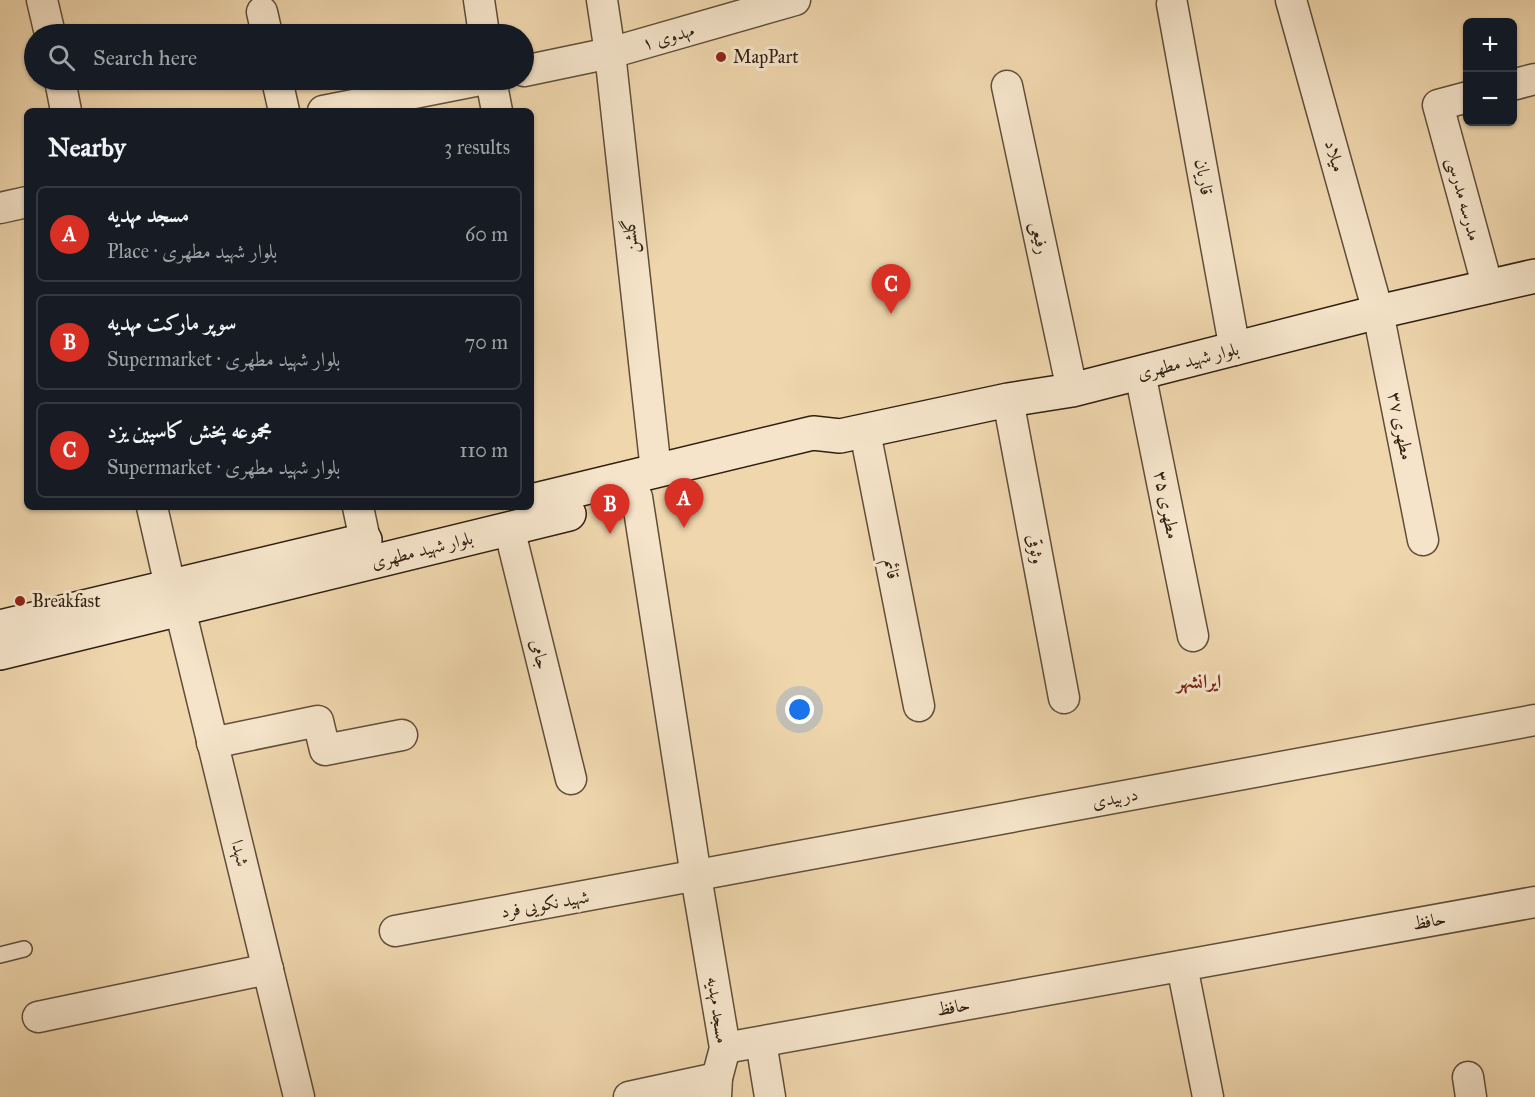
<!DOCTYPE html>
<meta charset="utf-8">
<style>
:root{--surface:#171b24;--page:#242831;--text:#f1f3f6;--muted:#9ea1a6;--line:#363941;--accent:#d93025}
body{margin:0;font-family:"IM FELL Great Primer",Amiri,serif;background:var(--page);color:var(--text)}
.controls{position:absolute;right:18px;top:18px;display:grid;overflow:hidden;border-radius:9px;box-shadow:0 2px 4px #0004}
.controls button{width:54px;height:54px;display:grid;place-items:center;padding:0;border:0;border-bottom:2px solid var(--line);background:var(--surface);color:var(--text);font:30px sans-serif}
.you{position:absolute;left:800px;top:710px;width:21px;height:21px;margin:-15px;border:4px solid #fff;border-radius:50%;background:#1a73e8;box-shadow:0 0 0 9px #1a73e833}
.badge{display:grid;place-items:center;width:39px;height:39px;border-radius:50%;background:var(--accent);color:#fff;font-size:20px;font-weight:700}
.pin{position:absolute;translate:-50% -50px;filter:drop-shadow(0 2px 3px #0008)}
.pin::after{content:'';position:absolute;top:32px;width:21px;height:18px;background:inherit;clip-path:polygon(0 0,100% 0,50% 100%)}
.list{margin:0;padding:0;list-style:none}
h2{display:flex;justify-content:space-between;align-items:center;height:78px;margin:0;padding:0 24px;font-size:26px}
h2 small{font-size:20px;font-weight:400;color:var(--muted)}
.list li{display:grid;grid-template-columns:39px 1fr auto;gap:18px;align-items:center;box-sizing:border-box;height:96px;margin:0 12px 12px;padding:0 12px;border:2px solid var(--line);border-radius:9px}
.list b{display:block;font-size:22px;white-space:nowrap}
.list p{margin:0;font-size:20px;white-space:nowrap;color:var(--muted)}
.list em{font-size:20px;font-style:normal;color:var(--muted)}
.icon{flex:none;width:33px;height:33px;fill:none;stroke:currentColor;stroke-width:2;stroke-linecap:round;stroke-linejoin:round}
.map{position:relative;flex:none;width:1535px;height:1097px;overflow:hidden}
.search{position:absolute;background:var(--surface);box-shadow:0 2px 4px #0004;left:24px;top:24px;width:510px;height:66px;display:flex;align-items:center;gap:15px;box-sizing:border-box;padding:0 21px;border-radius:33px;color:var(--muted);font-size:22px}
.panel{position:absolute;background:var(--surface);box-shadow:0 2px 4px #0004;left:24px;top:108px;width:510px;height:402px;border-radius:9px}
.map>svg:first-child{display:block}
</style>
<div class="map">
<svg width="1535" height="1097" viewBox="0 0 1535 1097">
<rect width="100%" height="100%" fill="#efd6ad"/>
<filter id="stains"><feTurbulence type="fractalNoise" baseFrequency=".00333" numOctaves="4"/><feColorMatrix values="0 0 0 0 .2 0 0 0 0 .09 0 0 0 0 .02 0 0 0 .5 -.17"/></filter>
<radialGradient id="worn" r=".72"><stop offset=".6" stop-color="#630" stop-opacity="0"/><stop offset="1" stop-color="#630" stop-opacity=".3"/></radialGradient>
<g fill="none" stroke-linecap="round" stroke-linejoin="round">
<defs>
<polyline id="service" points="0,955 24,949"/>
<g id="minor">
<polyline points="42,0 50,34"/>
<polyline points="479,0 484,34"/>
<polyline points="602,0 610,53 656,471"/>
<polyline points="1291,0 1378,312 1423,540"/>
<polyline points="1172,4 1235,350"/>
<polyline points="262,12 267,34"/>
<polyline points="524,71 610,53 795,0"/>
<polyline points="60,80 66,111"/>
<polyline points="277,80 284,111"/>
<polyline points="491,80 497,111"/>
<polyline points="1512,85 1535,79"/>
<polyline points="1007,86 1072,390"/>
<polyline points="1468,97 1438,105 1488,288"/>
<polyline points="323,111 480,80"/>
<polyline points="0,208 27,202"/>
<polyline points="1140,373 1193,636"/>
<polyline points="1008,400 1064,698"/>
<polyline points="865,432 919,706"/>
<polyline points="637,497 696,876 725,1048 717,1078 716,1097"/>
<polyline points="152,507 170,586"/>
<polyline points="358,507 365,540"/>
<polyline points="509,528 571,779"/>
<polyline points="180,609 299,1097"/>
<polyline points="212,743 318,721 325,750 402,735"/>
<polyline points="395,931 1535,720"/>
<polyline points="1182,966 1208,1097"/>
<polyline points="38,1017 268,969"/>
<polyline points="761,1042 770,1097"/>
<polyline points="725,1048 1535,902"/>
<polyline points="1468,1077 1471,1097"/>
<polyline points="629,1097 717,1078"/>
</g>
<g id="secondary">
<polyline points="531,501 813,433 840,436 1008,400 1072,390 1378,312 1535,276"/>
<polyline points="0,627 365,540"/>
<polyline points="0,653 569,514"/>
</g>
</defs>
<use href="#service" stroke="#604e39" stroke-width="18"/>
<use href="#minor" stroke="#604e39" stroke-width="33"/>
<use href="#secondary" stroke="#302012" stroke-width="36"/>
<use href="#service" stroke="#f5e4ca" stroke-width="15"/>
<use href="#minor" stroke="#f5e4ca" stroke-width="30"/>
<use href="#secondary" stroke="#f5e4ca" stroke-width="33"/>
</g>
<g fill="#8f2418" stroke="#f5e4ca" stroke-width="2">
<circle cx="721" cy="57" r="6"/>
<circle cx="20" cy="601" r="6"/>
</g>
<g text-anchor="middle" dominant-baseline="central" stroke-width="6" stroke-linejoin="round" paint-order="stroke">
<g font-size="18" fill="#302012" stroke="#f5e4ca">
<text transform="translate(668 37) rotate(-16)">مهدوی ۱</text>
<text transform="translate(1335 156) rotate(74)">میلاد</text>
<text transform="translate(1204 177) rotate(80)">قاریان</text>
<text transform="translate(1464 199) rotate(75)">مدرسه مدرسی</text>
<text transform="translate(630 236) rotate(-96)">گلشن</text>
<text transform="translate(1040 238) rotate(78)">رفیعی</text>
<text transform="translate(1188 361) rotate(-14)">بلوار شهید مطهری</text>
<text transform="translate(1401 426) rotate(79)">مطهری ۳۷</text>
<text transform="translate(1167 505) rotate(79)">مطهری ۳۵</text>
<text transform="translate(1036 549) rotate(79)">وثوقی</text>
<text transform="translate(422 550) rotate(-14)">بلوار شهید مطهری</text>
<text transform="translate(892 569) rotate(79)">قائم</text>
<text transform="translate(540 654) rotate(76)">جامی</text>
<text transform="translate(1115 798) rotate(-11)">دربیدی</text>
<text transform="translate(240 853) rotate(76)">شهدا</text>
<text transform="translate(545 904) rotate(-10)">شهید نکویی فرد</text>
<text transform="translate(1429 921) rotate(-10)">حافظ</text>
<text transform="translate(953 1007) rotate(-10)">حافظ</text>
<text transform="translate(718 1010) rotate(82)">مسجد مهدیه</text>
</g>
<g font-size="18" fill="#302012" stroke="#f5e4ca" text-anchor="start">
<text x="733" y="57">MapPart</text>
<text x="32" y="601">Breakfast</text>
</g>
<g font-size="20" font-weight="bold" fill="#7a1f14" stroke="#f5e4ca">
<text x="1199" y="681">ایرانشهر</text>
</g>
</g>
<rect width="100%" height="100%" filter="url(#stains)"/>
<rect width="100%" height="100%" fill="url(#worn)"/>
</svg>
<div class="controls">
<button>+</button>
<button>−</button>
</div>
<div class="you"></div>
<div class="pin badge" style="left:684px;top:528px">A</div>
<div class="pin badge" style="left:610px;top:534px">B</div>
<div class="pin badge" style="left:891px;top:314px">C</div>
<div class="search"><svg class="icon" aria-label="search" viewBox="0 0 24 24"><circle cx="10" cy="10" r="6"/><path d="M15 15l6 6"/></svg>Search here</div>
<section class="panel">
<h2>Nearby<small>3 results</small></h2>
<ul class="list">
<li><span class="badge">A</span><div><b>مسجد مهدیه</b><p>Place · بلوار شهید مطهری</p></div><em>60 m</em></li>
<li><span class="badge">B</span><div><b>سوپر مارکت مهدیه</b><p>Supermarket · بلوار شهید مطهری</p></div><em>70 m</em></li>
<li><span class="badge">C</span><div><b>مجموعه پخش کاسپین یزد</b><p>Supermarket · بلوار شهید مطهری</p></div><em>110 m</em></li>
</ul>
</section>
</div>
